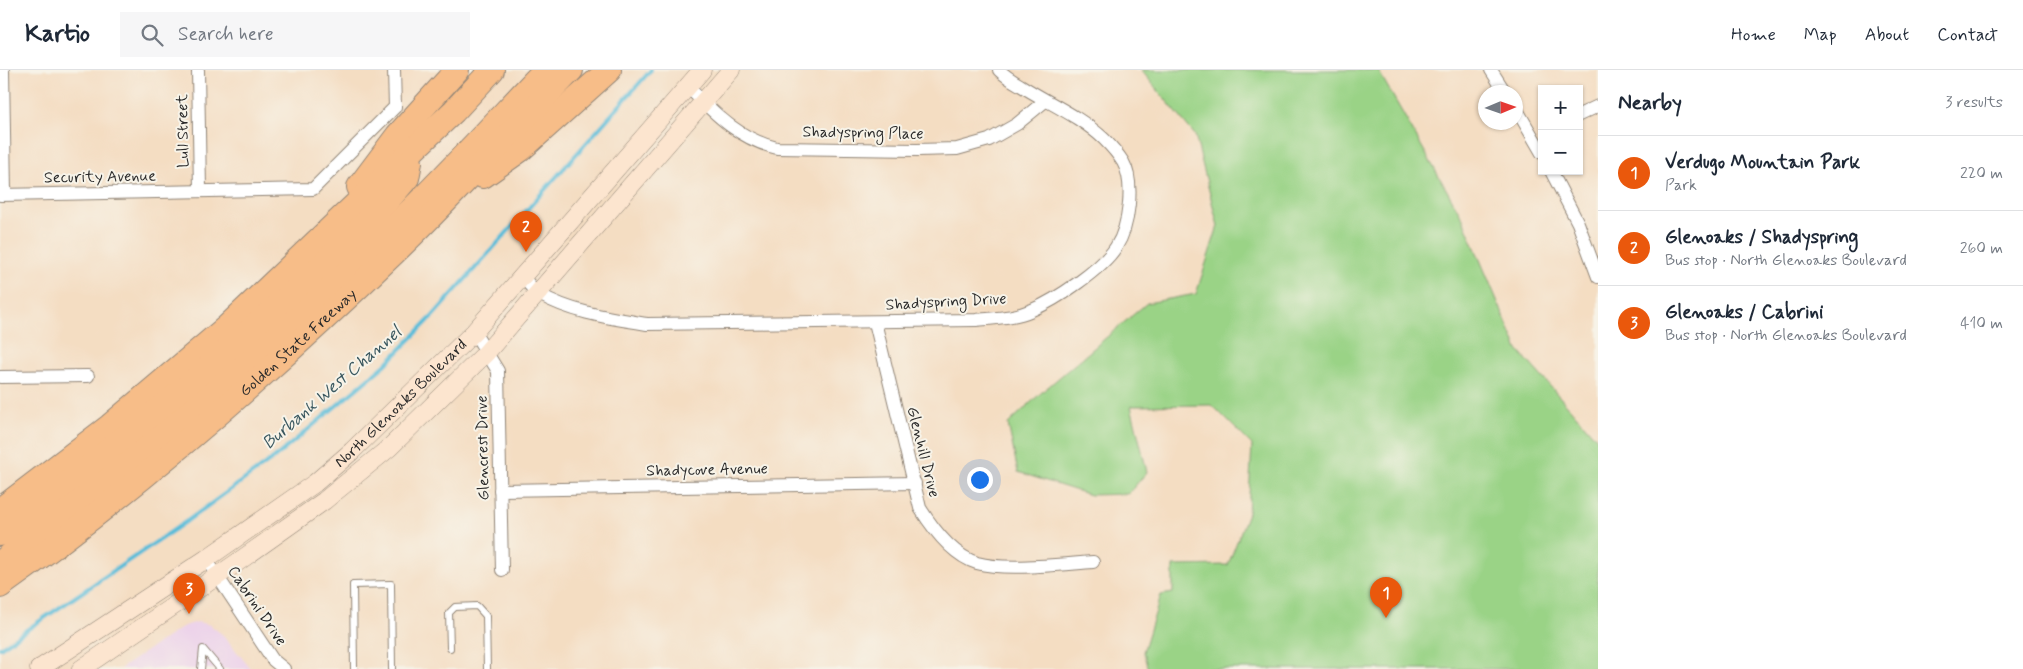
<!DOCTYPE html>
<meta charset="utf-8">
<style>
:root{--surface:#fff;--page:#f6f6f7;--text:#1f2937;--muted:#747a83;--line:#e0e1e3;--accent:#ea580c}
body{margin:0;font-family:Mynerve,sans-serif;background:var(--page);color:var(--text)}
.controls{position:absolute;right:15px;top:15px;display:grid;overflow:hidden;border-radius:0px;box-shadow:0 1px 4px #0004}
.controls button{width:45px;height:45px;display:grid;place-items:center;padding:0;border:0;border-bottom:1px solid var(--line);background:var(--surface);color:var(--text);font:25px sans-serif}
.compass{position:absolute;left:1478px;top:15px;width:45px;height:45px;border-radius:50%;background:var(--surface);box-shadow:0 1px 4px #0004;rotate:88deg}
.you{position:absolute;left:979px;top:409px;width:18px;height:18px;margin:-12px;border:4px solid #fff;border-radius:50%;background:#1a73e8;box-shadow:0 0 0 8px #1a73e833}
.badge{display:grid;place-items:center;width:32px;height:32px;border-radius:50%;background:var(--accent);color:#fff;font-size:16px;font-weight:700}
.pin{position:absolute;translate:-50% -41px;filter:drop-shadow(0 1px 2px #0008)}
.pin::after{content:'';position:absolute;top:26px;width:18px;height:15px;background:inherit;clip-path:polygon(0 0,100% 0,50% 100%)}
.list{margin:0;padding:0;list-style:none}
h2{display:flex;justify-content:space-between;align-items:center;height:65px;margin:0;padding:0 20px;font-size:21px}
h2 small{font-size:16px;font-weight:400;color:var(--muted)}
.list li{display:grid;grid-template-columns:32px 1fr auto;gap:15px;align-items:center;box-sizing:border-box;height:75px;padding:0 20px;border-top:1px solid var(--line)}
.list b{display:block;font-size:19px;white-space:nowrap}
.list p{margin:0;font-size:16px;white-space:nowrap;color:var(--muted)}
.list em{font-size:16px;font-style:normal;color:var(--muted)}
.icon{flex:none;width:28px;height:28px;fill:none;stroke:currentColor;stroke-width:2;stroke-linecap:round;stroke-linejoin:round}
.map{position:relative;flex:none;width:1598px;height:599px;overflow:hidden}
header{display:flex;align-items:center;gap:30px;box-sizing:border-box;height:70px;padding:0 25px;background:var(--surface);border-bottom:1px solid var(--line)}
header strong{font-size:24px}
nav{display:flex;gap:28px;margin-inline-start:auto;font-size:18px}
.search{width:350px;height:45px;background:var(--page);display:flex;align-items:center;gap:12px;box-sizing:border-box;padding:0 18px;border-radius:0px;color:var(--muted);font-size:19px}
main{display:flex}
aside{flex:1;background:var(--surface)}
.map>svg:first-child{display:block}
</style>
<header>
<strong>Kartio</strong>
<div class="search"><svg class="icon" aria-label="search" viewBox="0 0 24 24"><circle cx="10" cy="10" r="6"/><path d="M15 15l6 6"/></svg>Search here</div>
<nav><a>Home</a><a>Map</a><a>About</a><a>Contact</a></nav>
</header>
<main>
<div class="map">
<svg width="1598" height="599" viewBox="0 0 1598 599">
<rect width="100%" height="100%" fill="#f7f3e8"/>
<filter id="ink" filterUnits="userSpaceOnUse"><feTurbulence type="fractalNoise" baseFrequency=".02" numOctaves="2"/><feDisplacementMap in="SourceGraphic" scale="10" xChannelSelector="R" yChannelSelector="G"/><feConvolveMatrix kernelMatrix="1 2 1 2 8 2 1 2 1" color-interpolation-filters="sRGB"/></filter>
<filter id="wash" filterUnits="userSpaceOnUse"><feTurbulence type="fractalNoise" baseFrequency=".0096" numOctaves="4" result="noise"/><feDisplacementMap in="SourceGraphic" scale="20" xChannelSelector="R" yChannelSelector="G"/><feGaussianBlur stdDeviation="1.12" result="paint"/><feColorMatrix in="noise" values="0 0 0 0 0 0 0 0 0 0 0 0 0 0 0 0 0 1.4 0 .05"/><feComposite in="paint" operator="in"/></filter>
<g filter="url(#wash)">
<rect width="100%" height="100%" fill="#f4ddc2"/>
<polygon fill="#ecd1ea" points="198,552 210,555 223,565 251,599 120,599 184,556"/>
<polygon fill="#9ad386" stroke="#627f58" points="1141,0 1378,0 1462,147 1518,280 1598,370 1598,599 1148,599 1143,582 1161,525 1173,523 1173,496 1228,495 1248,443 1252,375 1212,335 1131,336 1147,402 1128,424 1090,425 1018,402 1008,354 1042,322 1147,233 1196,224 1218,156 1195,65"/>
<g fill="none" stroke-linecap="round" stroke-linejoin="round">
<polyline stroke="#5bbdd9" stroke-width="4" points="0,578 187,451 274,388 385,295 431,248 651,0"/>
</g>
</g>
<g filter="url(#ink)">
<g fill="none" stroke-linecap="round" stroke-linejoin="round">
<defs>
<g id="lane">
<polyline points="450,578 449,543 455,537 477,536 486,546 487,599"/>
<polyline points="201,599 203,579 220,599"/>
<polyline points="354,599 353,515 391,514 392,599"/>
</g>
<g id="street">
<polyline points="3,0 5,124"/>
<polyline points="198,0 200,121"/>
<polyline points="1491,0 1505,22"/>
<path d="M688 17C715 44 739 69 777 78L917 80 957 79 989 70 1017 54 1045 31"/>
<polyline points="1516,38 1542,83"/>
<polyline points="1579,45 1598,36"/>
<polyline points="1551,101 1578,153 1598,207"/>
<polyline points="0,125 313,119 395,37 394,0"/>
<path d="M523 207C528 213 533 220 539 224 572 243 611 248 647 254L976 250C994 248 1014 248 1032 240 1056 230 1102 199 1116 177 1129 157 1135 113 1123 92 1118 84 1110 75 1104 69 1080 46 1048 33 1020 15 1013 11 1005 6 999 0"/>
<path d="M875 252 920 438C933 459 952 485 977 493 1005 501 1063 494 1093 492"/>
<polyline points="474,262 498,301 502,500"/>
<polyline points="0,307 88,306"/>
<polyline points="500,420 915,413"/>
<polyline points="206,489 273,590 284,599"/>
</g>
<g id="secondary">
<path id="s1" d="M39 599 206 489 315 413 352 381 474 262 702 0"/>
<polyline points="81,599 235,494 324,431 389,378 486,283 731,0"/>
</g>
<g id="highway">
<polyline points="483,106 520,80 609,0"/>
<polyline points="359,117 398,65 457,0"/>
<polyline points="0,440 110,356 227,257 454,41 492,0"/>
<polyline points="0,464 62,418 184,319 310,207 381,138 407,108 410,92"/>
<path d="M0 493C133 395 259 288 377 174 435 118 489 59 545 0"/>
<path id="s2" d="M0 516C142 415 274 299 399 178 458 121 513 59 571 0"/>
</g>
</defs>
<use href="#lane" stroke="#908476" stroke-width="8"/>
<use href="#street" stroke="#908476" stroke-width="14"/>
<use href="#secondary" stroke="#908476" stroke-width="19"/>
<use href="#highway" stroke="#908476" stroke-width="26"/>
<use href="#lane" stroke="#fff" stroke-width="6"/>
<use href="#street" stroke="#fff" stroke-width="12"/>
<use href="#secondary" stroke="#fce5cf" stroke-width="18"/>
<use href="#highway" stroke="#f7bd88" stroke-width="24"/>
</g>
</g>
<g text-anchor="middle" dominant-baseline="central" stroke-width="4" stroke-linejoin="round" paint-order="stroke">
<g font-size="16" fill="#2b2b2b" stroke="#f7f3e8">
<text transform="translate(183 61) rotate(-91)">Lull Street</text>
<text transform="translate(863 63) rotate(1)">Shadyspring Place</text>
<text transform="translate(100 107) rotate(-1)">Security Avenue</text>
<text transform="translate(946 232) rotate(-3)">Shadyspring Drive</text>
<text stroke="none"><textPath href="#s2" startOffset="385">Golden State Freeway</textPath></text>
<text stroke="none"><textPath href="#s1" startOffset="450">North Glenoaks Boulevard</textPath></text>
<text transform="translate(483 378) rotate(-91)">Glencrest Drive</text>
<text transform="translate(923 382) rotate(76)">Glenhill Drive</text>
<text transform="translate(707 400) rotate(-1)">Shadycove Avenue</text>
<text transform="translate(257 536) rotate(56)">Cabrini Drive</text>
</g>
<g font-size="18" font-style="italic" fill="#39575f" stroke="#f7f3e8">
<text transform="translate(332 318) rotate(-41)">Burbank West Channel</text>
</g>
</g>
</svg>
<div class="controls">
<button>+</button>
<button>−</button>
</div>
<svg class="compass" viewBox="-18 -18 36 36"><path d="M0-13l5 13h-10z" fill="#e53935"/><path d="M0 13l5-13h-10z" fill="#747a83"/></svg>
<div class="you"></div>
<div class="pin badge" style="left:1386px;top:548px">1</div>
<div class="pin badge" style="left:526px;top:182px">2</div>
<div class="pin badge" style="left:189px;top:544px">3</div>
</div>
<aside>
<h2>Nearby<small>3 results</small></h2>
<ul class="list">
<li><span class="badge">1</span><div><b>Verdugo Mountain Park</b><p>Park</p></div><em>220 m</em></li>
<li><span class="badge">2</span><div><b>Glenoaks / Shadyspring</b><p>Bus stop · North Glenoaks Boulevard</p></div><em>260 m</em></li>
<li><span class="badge">3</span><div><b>Glenoaks / Cabrini</b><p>Bus stop · North Glenoaks Boulevard</p></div><em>410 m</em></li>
</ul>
</aside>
</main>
